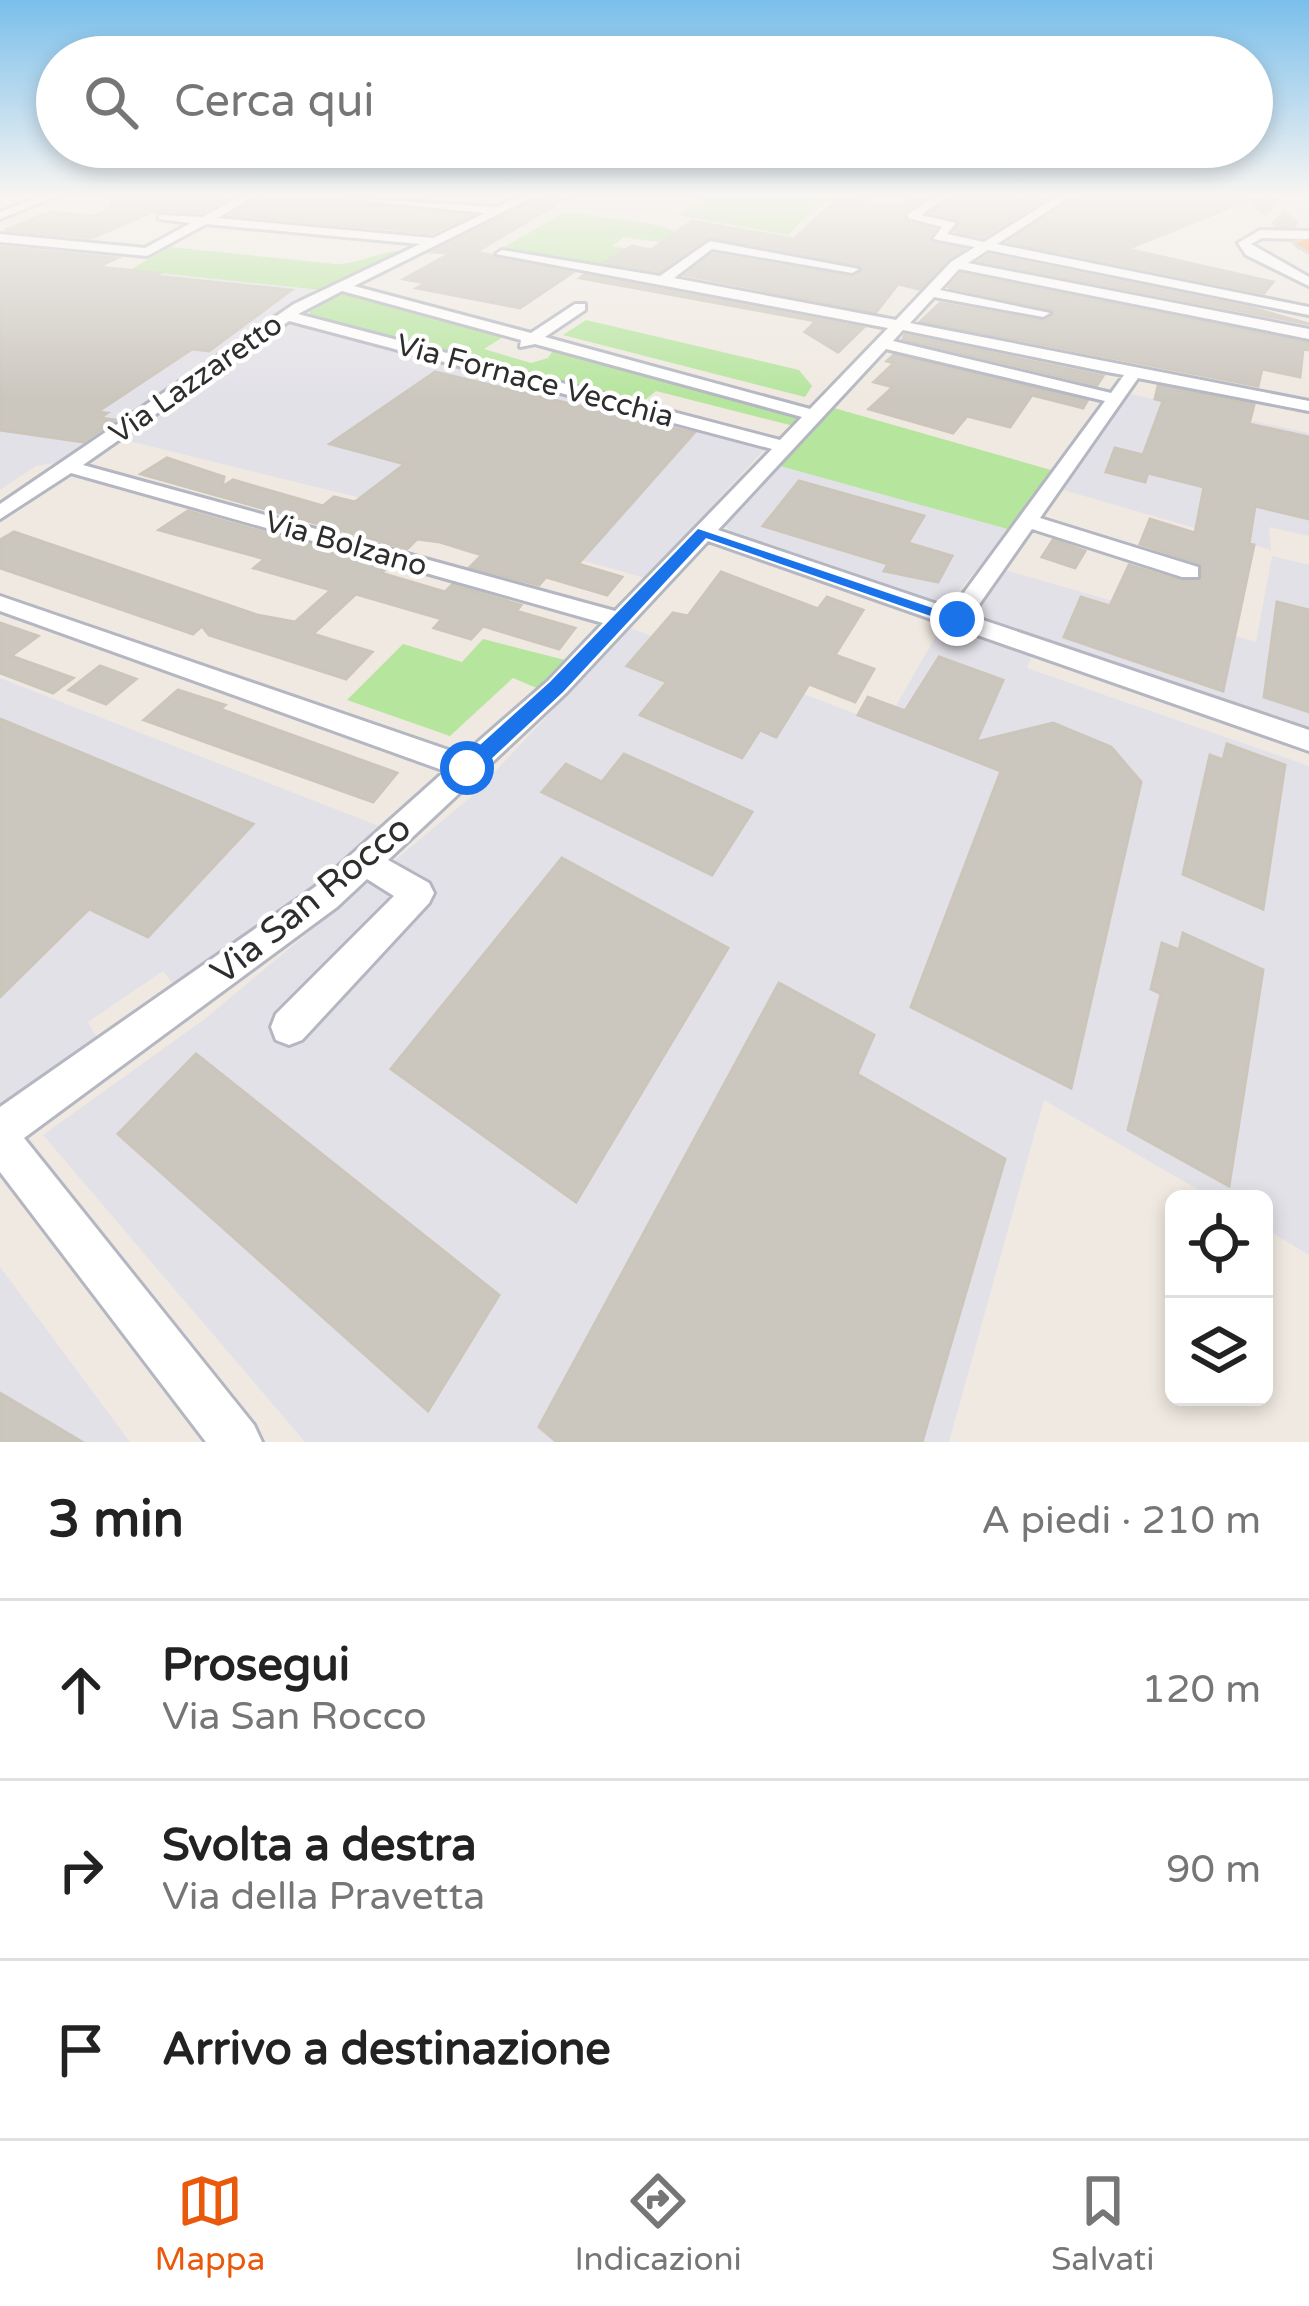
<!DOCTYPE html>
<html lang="it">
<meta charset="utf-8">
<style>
:root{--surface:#fff;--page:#f6f6f6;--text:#222;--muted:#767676;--line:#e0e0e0;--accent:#ea580c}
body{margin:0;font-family:"Varela Round",sans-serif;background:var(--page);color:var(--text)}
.controls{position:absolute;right:36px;bottom:36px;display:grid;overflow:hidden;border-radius:18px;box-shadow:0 6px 18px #0003}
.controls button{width:108px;height:108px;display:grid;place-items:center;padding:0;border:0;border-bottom:3px solid var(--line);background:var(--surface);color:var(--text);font:60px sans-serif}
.stop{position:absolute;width:36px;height:36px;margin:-27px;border:9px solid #1a73e8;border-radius:50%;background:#fff}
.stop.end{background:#1a73e8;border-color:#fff;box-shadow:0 3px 12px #0008}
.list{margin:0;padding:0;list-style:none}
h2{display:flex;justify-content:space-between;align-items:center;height:156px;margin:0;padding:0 48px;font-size:51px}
h2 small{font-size:39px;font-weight:400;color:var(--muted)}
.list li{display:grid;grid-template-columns:78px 1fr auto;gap:36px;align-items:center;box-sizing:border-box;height:180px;padding:0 48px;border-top:3px solid var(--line)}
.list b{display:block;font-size:45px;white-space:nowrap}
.list p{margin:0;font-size:39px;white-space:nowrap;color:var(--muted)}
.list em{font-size:39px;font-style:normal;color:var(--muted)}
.icon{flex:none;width:66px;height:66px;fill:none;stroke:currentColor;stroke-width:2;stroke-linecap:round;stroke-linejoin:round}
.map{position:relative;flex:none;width:1309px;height:1442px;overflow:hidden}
.search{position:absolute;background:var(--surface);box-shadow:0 6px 18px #0003;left:36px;right:36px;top:36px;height:132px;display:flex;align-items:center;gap:30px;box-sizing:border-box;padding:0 42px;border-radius:66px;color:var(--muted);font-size:45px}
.sheet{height:696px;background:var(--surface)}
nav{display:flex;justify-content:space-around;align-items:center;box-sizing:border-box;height:168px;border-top:3px solid var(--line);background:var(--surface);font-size:33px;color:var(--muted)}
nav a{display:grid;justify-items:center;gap:6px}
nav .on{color:var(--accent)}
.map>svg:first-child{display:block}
</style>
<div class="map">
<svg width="1309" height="1442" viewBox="0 0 1309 1442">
<rect width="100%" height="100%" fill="#efe9e1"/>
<g fill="#e3e1e8">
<polygon points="0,242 51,246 25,259 322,290 67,461 36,466 0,490"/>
<polygon points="298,322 760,444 764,450 645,578 361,498 121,439 285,324"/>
<polygon points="1131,394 1309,433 1309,536 1269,527 1271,550 1060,489"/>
<polygon points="780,466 1011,530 960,589 932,602 731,532 725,525"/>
<polygon points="1272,556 1309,565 1309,728 978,619 976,611 1005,570 1256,642"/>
<polygon points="941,627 1032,656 1027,668 1309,766 1309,1255 1264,1228 1264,1199 1214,1199 1044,1100 949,1442 305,1442 43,1135 206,1018 472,796 630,628 885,725"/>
<polygon points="0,678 381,827 282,912 175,986 163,971 88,1022 98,1040 0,1113"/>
<polygon points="0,1267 130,1442 0,1442"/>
</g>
<g fill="#b6e59e">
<polygon points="709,196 871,196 873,198 820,202 788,235 677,215"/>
<polygon points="565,212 647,223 709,239 698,248 624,237 612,246 682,259 659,275 499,250"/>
<path d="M169 247 336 264C363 264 385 248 409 251L322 290 130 270Z"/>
<polygon points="343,293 503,337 484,349 531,363 548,358 553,350 800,417 794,426 656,391 641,403 309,317 311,307"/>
<polygon points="586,320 799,370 812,386 805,397 563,335"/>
<polygon points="834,408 1051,470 1011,530 780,466"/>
<polygon points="483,639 565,660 539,689 513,678 450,736 347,700 403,644 462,662"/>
</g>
<g fill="#cbc7bf" stroke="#cbc5ba" stroke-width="3">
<polygon points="112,196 232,196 201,212 152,212 92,238 5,230 51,212 94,216 111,209"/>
<polygon points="259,196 339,203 469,216 432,233 231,215"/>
<polygon points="539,196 570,196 476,252 572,273 520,308 417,288 426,283 404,279 451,253 433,252"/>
<polygon points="952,196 1049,196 983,237 955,231 960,220 932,213"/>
<polygon points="1075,196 1257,196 1127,249 1273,282 1264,293 1009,242"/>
<polygon points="914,199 920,200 905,210 904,221 934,230 928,239 932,243 963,249 919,289 898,284 876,312 685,275 713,254 851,277 863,270 860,265 711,237 659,271 605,262 632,246 651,250 692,221 794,239 836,200 901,207"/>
<polygon points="0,247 117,258 98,267 159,273 154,276 291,290 209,351 192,349 97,412 107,413 100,418 115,420 83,442 0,430"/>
<polygon points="989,255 1252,308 1309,324 980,261"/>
<polygon points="961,274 1309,343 1309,350 1303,349 1300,377 1262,369 1258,386 921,321 940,303 1042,321 1054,314 1051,309 949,287"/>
<polygon points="584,275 863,328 838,352 805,332 816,321 580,278"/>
<polygon points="905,335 1103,376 1097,385 903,339"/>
<polygon points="894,355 1087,401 1083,408 1032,395 1010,427 967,416 953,433 869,409 893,387 874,382 894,363 887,361"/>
<polygon points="435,372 694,433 578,564 622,577 607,595 546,577 539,585 470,567 482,555 440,542 417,539 407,549 141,474 167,458 224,477 222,487 233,480 323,506 334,497 355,502 405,464 330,444"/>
<polygon points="1158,386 1254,405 1249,424 1309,437 1309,519 1255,506 1249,544 1254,545 1223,691 1064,637 1081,597 1110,606 1129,565 1181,581 1202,577 1199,563 1140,544 1150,519 1195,533 1204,487 1148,473 1145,482 1106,472 1115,448 1143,455 1163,401 1155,399"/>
<polygon points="799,481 924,516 908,543 952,556 938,582 884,571 888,564 763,526"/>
<polygon points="188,511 388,567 381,573 445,592 452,585 521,605 516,611 575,628 559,649 483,626 471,639 434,628 442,619 356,594 313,634 372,652 346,679 209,635 202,626 193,634 0,568 0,540 14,532 257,615 295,622 331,590 254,568 265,559 159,530"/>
<polygon points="1053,540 1085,551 1075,568 1042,557"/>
<polygon points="721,572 818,609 827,597 863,610 835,655 874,669 855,702 809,684 776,737 760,730 742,758 640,715 667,682 627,666 673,613 688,616"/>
<polygon points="1277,602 1309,610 1309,712 1264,697"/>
<polygon points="0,623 38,636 11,656 73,678 53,693 0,673"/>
<polygon points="939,657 1003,680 976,742 1053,723 1111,747 1141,782 1071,1088 911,1007 1001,771 858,715 868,697 905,711"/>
<polygon points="100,666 136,679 106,704 69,690"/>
<polygon points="178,690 225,705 220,709 397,773 373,802 144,720"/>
<polygon points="0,719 253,824 148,937 89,909 0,997"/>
<polygon points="1227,744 1285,765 1263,909 1183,874 1210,755 1223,760"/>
<polygon points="624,754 752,812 712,875 542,792 566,764 602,782"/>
<polygon points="562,858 728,948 576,1202 391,1069"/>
<polygon points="1183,933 1263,970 1229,1186 1128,1130 1161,994 1151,989 1162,943 1179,950"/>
<polygon points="779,983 874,1035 857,1074 1005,1159 922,1442 557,1442 539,1427"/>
<polygon points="196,1054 499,1295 428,1411 118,1134"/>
<polygon points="0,1393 82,1442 0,1442"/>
</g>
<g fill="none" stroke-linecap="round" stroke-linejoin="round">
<polyline stroke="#c8c4bd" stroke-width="20" stroke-dasharray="20 9" stroke-linecap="butt" points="1257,196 1306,243"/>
<defs>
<g id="minor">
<polygon points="41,196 56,196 0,219 0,212"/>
<path d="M242 196H255L217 218 433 238 485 213 315 196 497 207 521 196H535L354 286 531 333 575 304H585V310L545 337 810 409 888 328 496 254 502 250 660 276 710 241 859 269 852 273 712 249 674 278 896 320 951 262 975 247 933 239 942 227 908 218V214L935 196H948L921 215 956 223 947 234 984 242 1058 196H1071L997 244 1309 307V315L988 250 968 263 1309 329V339L959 269 940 290 1050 313 1043 317 934 297 910 323 1309 401V411L1138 378 1040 518 1198 567V577H1182L1032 529 971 616 1309 730V751L708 541 566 693 388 860 429 883 434 893 429 903 302 1040 289 1045 276 1040 271 1027 276 1014 394 896 367 879 337 907 24 1138 254 1425 262 1442H206L0 1172V1107L315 887 445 771 0 611V596L463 755 548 681 603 623 71 473 0 519V504L294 304 420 244 206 224 147 256 0 242V234L145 248 191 223 159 219V215L202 217ZM342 291 521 340 520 347 535 344 802 417 780 440 298 314ZM289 321 772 449 615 611 83 465ZM903 330 1107 372 1124 375 1111 393 893 341ZM886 349 1105 401 952 609 718 530Z"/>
<polygon points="1260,230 1309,231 1309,239 1262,238 1251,244 1309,277 1309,286 1246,255 1238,243"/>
</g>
<polygon id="highway" points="1309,238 1309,252 1296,243"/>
</defs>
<use href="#minor" stroke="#b4b7c1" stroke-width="6"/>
<use href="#highway" stroke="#c9c9c9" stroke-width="6"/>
<use href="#minor" fill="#fff" fill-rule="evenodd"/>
<use href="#highway" fill="#ffa35c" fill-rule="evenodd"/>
</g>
<linearGradient id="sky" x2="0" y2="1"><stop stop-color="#7abfeb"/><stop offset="0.49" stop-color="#f8f5f2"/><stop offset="1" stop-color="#f8f5f2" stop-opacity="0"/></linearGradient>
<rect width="1309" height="398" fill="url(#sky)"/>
<polygon fill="#1a73e8" points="698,529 965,619 951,623 706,538 563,692 475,774 460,774 460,763 550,682"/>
<g text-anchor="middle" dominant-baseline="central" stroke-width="9" stroke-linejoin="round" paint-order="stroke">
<g font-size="30" fill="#2e2e2e" stroke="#fff">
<text transform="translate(196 379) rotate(-35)">Via Lazzaretto</text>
<text transform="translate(535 381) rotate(15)">Via Fornace Vecchia</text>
<text transform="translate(346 544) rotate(16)">Via Bolzano</text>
</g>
<g font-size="36" fill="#2e2e2e" stroke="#fff">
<text transform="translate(311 900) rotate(-39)">Via San Rocco</text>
</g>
</g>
</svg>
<div class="controls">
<button><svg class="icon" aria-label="locate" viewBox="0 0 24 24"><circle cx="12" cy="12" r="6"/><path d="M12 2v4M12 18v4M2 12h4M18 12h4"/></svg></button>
<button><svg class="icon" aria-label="layers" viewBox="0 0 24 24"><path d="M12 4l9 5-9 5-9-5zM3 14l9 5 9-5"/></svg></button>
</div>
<div class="stop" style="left:467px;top:768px"></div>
<div class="stop end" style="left:957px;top:619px"></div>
<div class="search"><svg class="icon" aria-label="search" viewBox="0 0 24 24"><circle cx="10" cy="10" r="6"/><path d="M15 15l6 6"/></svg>Cerca qui</div>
</div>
<section class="sheet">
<h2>3 min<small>A piedi · 210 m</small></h2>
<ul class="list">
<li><svg class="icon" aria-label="ahead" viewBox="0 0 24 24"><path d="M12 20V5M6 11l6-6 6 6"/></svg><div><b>Prosegui</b><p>Via San Rocco</p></div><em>120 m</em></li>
<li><svg class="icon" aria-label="right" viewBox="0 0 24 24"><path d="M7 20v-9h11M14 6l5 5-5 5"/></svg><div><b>Svolta a destra</b><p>Via della Pravetta</p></div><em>90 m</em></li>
<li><svg class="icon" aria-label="arrive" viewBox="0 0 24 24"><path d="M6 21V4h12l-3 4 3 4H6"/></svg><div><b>Arrivo a destinazione</b></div></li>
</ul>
</section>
<nav>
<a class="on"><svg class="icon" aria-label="map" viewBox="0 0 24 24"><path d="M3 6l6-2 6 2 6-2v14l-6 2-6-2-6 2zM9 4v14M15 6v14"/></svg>Mappa</a>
<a><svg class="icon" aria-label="directions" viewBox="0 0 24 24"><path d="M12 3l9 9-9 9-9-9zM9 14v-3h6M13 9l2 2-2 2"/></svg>Indicazioni</a>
<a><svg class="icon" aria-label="saved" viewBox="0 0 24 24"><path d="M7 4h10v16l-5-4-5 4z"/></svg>Salvati</a>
</nav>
